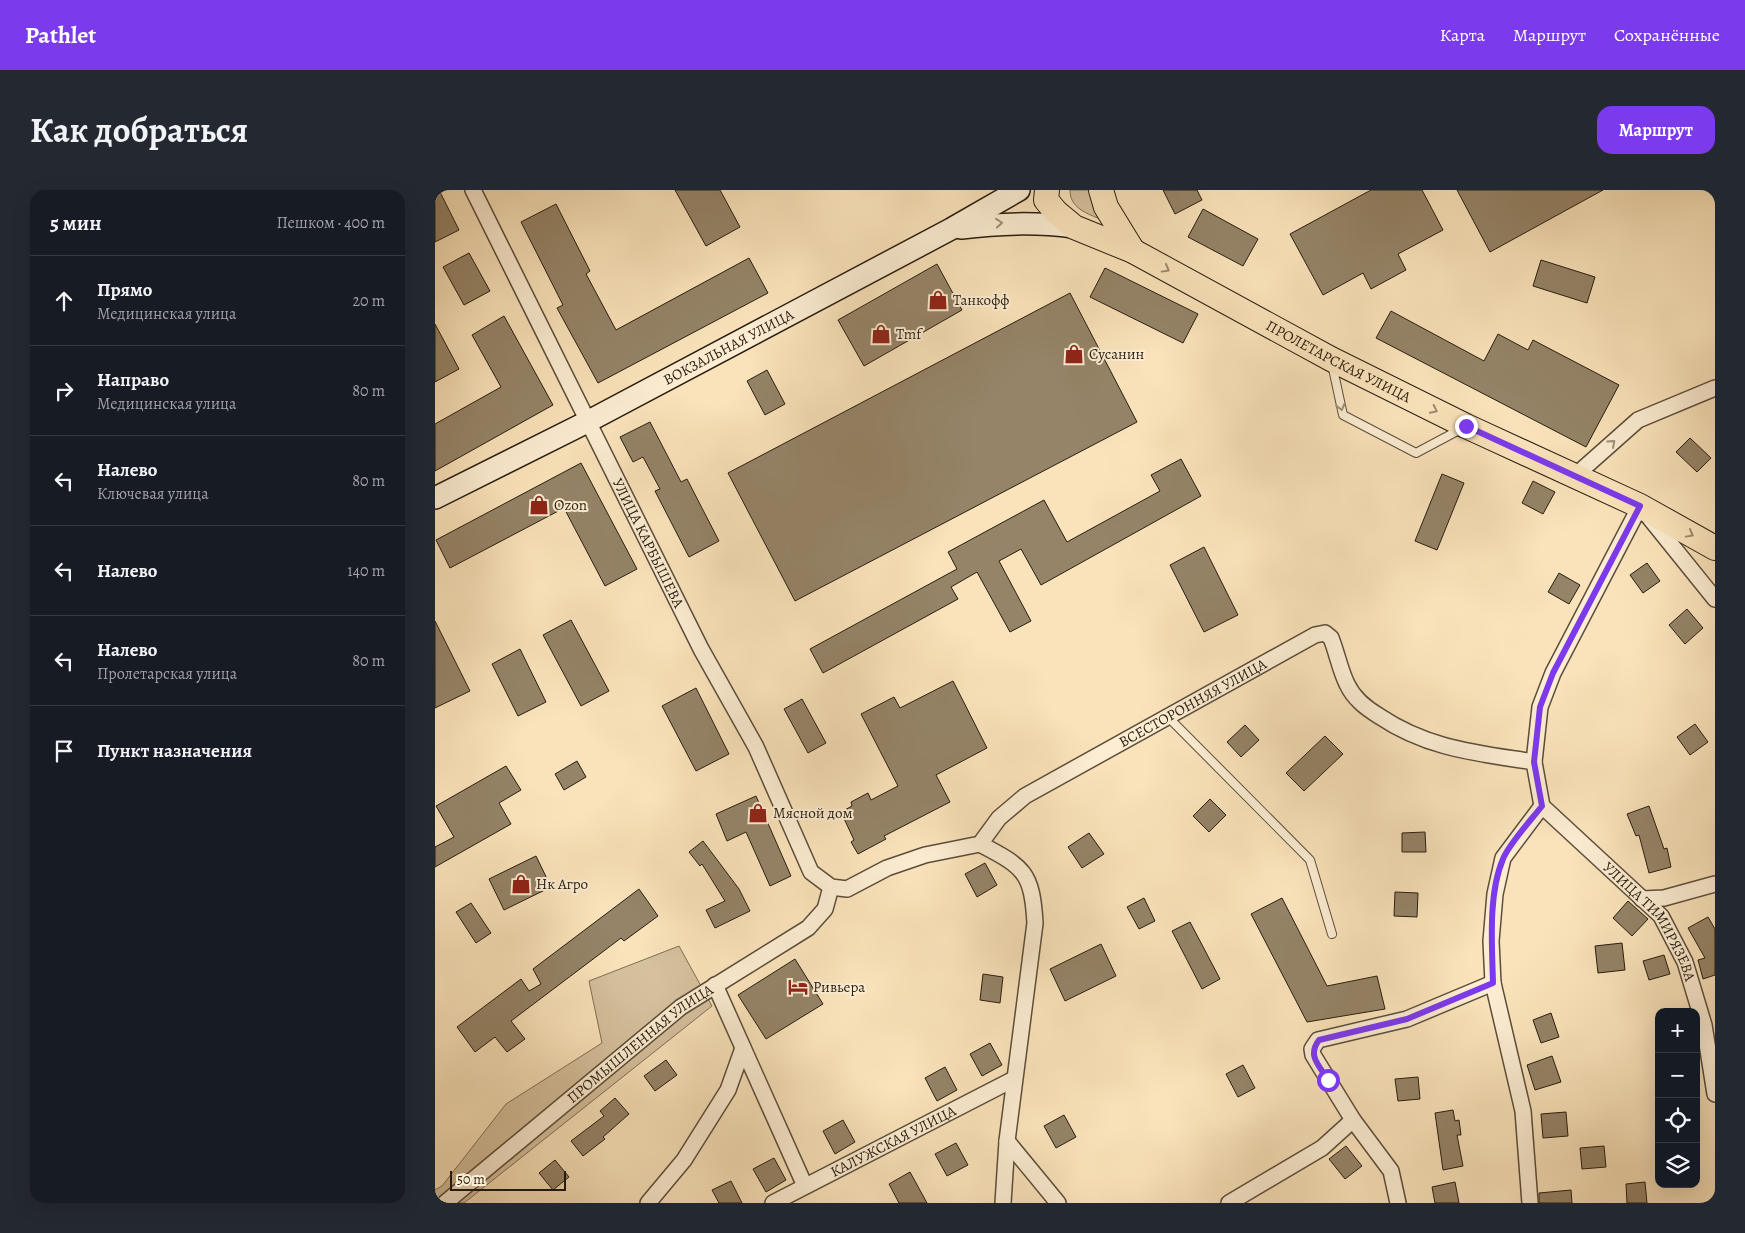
<!DOCTYPE html>
<html lang="ru">
<meta charset="utf-8">
<style>
:root{--surface:#171b24;--page:#242831;--text:#f1f3f6;--muted:#9ea1a6;--line:#363941;--accent:#7c3aed}
body{margin:0;font-family:Alegreya,serif;background:var(--page);color:var(--text)}
.controls{position:absolute;right:15px;bottom:15px;display:grid;overflow:hidden;border-radius:10px;box-shadow:0 5px 20px #0002}
.controls button{width:45px;height:45px;display:grid;place-items:center;padding:0;border:0;border-bottom:1px solid var(--line);background:var(--surface);color:var(--text);font:25px sans-serif}
.scale{position:absolute;left:15px;bottom:12px;width:116px;box-sizing:border-box;padding-left:5px;border:2px solid #281d0f;border-top:0;font-size:14px;line-height:18px;white-space:nowrap;color:#281d0f;-webkit-text-stroke:4px #fcedd3;paint-order:stroke}
.stop{position:absolute;width:15px;height:15px;margin:-11px;border:4px solid #7c3aed;border-radius:50%;background:#fff}
.stop.end{background:#7c3aed;border-color:#fff;box-shadow:0 1px 5px #0008}
.list{margin:0;padding:0;list-style:none}
h2{display:flex;justify-content:space-between;align-items:center;height:65px;margin:0;padding:0 20px;font-size:21px}
h2 small{font-size:16px;font-weight:400;color:var(--muted)}
.list li{display:grid;grid-template-columns:32px 1fr auto;gap:15px;align-items:center;box-sizing:border-box;height:90px;padding:0 20px;border-top:1px solid var(--line)}
.list b{display:block;font-size:19px;white-space:nowrap}
.list p{margin:0;font-size:16px;white-space:nowrap;color:var(--muted)}
.list em{font-size:16px;font-style:normal;color:var(--muted)}
.icon{flex:none;width:28px;height:28px;fill:none;stroke:currentColor;stroke-width:2;stroke-linecap:round;stroke-linejoin:round}
.map{position:relative;flex:none;width:1280px;height:1013px;overflow:hidden;border-radius:15px}
header{display:flex;align-items:center;gap:30px;box-sizing:border-box;height:70px;padding:0 25px;background:var(--accent);color:#fff}
header strong{font-size:24px}
nav{display:flex;gap:28px;margin-inline-start:auto;font-size:18px}
.intro{display:flex;align-items:center;justify-content:space-between;box-sizing:border-box;height:120px;padding:0 30px}
h1{margin:0;font-size:35px}
.button{padding:12px 22px;border-radius:15px;background:var(--accent);color:#fff;font-size:18px;font-weight:700}
main{display:flex;gap:30px;padding:0 30px}
aside{flex:1;background:var(--surface);border-radius:15px;box-shadow:0 5px 20px #0002}
.map>svg:first-child{display:block}
</style>
<header>
<strong>Pathlet</strong>
<nav><a>Карта</a><a>Маршрут</a><a>Сохранённые</a></nav>
</header>
<div class="intro"><h1>Как добраться</h1><a class="button">Маршрут</a></div>
<main>
<aside>
<h2>5 мин<small>Пешком · 400 m</small></h2>
<ul class="list">
<li><svg class="icon" aria-label="ahead" viewBox="0 0 24 24"><path d="M12 20V5M6 11l6-6 6 6"/></svg><div><b>Прямо</b><p>Медицинская улица</p></div><em>20 m</em></li>
<li><svg class="icon" aria-label="right" viewBox="0 0 24 24"><path d="M7 20v-9h11M14 6l5 5-5 5"/></svg><div><b>Направо</b><p>Медицинская улица</p></div><em>80 m</em></li>
<li><svg class="icon" aria-label="left" viewBox="0 0 24 24"><path d="M17 20v-9H6M10 6l-5 5 5 5"/></svg><div><b>Налево</b><p>Ключевая улица</p></div><em>80 m</em></li>
<li><svg class="icon" aria-label="left" viewBox="0 0 24 24"><path d="M17 20v-9H6M10 6l-5 5 5 5"/></svg><div><b>Налево</b></div><em>140 m</em></li>
<li><svg class="icon" aria-label="left" viewBox="0 0 24 24"><path d="M17 20v-9H6M10 6l-5 5 5 5"/></svg><div><b>Налево</b><p>Пролетарская улица</p></div><em>80 m</em></li>
<li><svg class="icon" aria-label="arrive" viewBox="0 0 24 24"><path d="M6 21V4h12l-3 4 3 4H6"/></svg><div><b>Пункт назначения</b></div></li>
</ul>
</aside>
<div class="map">
<svg width="1280" height="1013" viewBox="0 0 1280 1013">
<rect width="100%" height="100%" fill="#fae3bb"/>
<filter id="stains"><feTurbulence type="fractalNoise" baseFrequency=".004" numOctaves="4"/><feColorMatrix values="0 0 0 0 .2 0 0 0 0 .09 0 0 0 0 .02 0 0 0 .5 -.17"/></filter>
<radialGradient id="worn" r=".72"><stop offset=".6" stop-color="#630" stop-opacity="0"/><stop offset="1" stop-color="#630" stop-opacity=".3"/></radialGradient>
<g fill="#d6c19e" stroke="#7f6f56">
<path d="M635 0H661L665 29C651 23 635 18 635 0Z"/>
<polygon points="244,756 277,816 29,1013 0,1013 0,1000 7,996 71,914 167,853 154,791"/>
</g>
<g fill="#958468" stroke="#281d0f">
<polygon points="0,0 4,0 24,40 0,52"/>
<polygon points="240,0 285,0 305,37 271,56"/>
<polygon points="728,0 762,0 767,10 740,24"/>
<polygon points="936,0 987,0 1008,40 963,64 971,80 936,99 928,83 888,105 855,44"/>
<polygon points="1022,0 1168,0 1055,62"/>
<polygon points="121,14 155,81 151,84 181,140 314,68 333,103 163,193 122,118 128,115 86,32"/>
<polygon points="768,19 823,49 808,76 753,47"/>
<polygon points="34,63 55,101 29,115 8,77"/>
<polygon points="1106,70 1160,87 1152,113 1098,96"/>
<polygon points="502,74 527,120 429,176 403,130"/>
<polygon points="670,78 763,124 748,153 655,107"/>
<polygon points="635,103 702,232 360,411 293,283"/>
<polygon points="956,121 1049,171 1063,144 1093,160 1098,150 1184,195 1151,257 941,148"/>
<polygon points="69,126 118,215 0,281 0,234 66,197 37,145"/>
<polygon points="0,134 24,179 0,192"/>
<polygon points="332,180 350,214 330,225 312,191"/>
<polygon points="215,232 246,292 252,289 284,351 254,367 220,301 225,299 208,267 198,272 185,247"/>
<polygon points="1255,248 1276,268 1262,282 1241,262"/>
<polygon points="746,269 766,306 606,395 586,359 564,371 596,431 575,442 542,382 516,397 523,409 388,483 375,459 522,379 513,362 609,310 632,352 725,301 716,285"/>
<polygon points="146,273 202,379 170,396 129,318 15,378 1,350"/>
<polygon points="1007,284 1029,293 1002,360 980,351"/>
<polygon points="1098,291 1120,302 1108,324 1087,313"/>
<polygon points="769,357 803,425 769,442 735,375"/>
<polygon points="1212,373 1225,391 1208,403 1195,385"/>
<polygon points="1124,383 1145,395 1134,414 1113,402"/>
<polygon points="1252,419 1268,438 1250,454 1234,435"/>
<polygon points="136,430 174,501 146,516 108,445"/>
<polygon points="0,431 35,501 0,518"/>
<polygon points="85,459 111,512 83,526 57,474"/>
<polygon points="518,491 552,558 501,585 515,612 449,646 451,649 423,664 416,652 419,650 406,622 417,616 416,612 433,603 436,610 463,596 426,524 459,507 465,518"/>
<polygon points="261,498 294,564 261,581 227,516"/>
<polygon points="367,509 391,553 373,563 349,519"/>
<polygon points="1260,534 1273,552 1255,565 1242,547"/>
<polygon points="810,535 824,550 806,567 792,552"/>
<polygon points="890,546 908,564 869,601 851,583"/>
<polygon points="142,571 151,587 129,600 120,584"/>
<polygon points="71,576 86,600 64,613 76,634 0,677 0,657 19,647 1,616"/>
<polygon points="321,606 356,686 335,696 311,642 292,651 281,624"/>
<polygon points="775,609 791,625 774,642 758,626"/>
<polygon points="1214,616 1229,659 1232,658 1236,677 1214,683 1204,645 1201,646 1192,624"/>
<polygon points="990,642 991,662 967,662 967,643"/>
<polygon points="654,643 669,664 647,678 633,657"/>
<polygon points="268,651 304,699 315,721 280,738 271,720 290,711 267,674 265,676 254,662"/>
<polygon points="101,666 116,697 69,720 54,689"/>
<polygon points="550,673 562,695 542,707 530,684"/>
<polygon points="204,699 223,726 189,751 186,748 76,831 90,849 72,862 60,847 40,862 22,837 86,789 94,801 106,794 98,779"/>
<polygon points="960,702 983,703 982,727 959,726"/>
<polygon points="709,708 720,731 704,739 692,717"/>
<polygon points="847,708 892,796 942,786 950,819 872,832 816,724"/>
<polygon points="1193,711 1213,729 1197,746 1178,728"/>
<polygon points="36,713 56,743 41,753 21,722"/>
<polygon points="1273,727 1280,739 1280,785 1268,789 1263,770 1270,768 1253,738"/>
<polygon points="755,732 785,789 767,799 737,741"/>
<polygon points="1187,753 1190,780 1163,783 1160,756"/>
<polygon points="666,754 681,786 630,811 615,779"/>
<polygon points="1229,765 1235,784 1214,790 1208,771"/>
<polygon points="360,769 388,814 331,849 303,805"/>
<polygon points="548,784 568,787 565,813 545,810"/>
<polygon points="1116,823 1124,847 1106,853 1098,830"/>
<polygon points="555,853 567,875 547,886 535,864"/>
<polygon points="1117,866 1126,892 1100,900 1092,875"/>
<polygon points="231,870 242,885 220,901 209,886"/>
<polygon points="808,875 820,898 803,907 791,884"/>
<polygon points="510,877 522,900 502,911 490,888"/>
<polygon points="983,887 985,909 963,911 960,889"/>
<polygon points="180,908 194,924 168,947 170,949 148,966 136,951 169,926 165,921"/>
<polygon points="1018,920 1020,931 1024,930 1026,945 1022,945 1028,976 1008,980 1000,923"/>
<polygon points="1131,922 1133,946 1108,948 1106,924"/>
<polygon points="629,925 641,947 621,958 609,936"/>
<polygon points="408,930 420,952 400,964 388,941"/>
<polygon points="521,953 533,975 512,986 500,964"/>
<polygon points="911,956 927,976 910,989 894,969"/>
<polygon points="1169,956 1171,977 1147,979 1145,958"/>
<polygon points="339,968 351,990 331,1002 318,979"/>
<polygon points="120,970 134,987 118,1000 104,983"/>
<polygon points="475,982 492,1013 464,1013 454,994"/>
<polygon points="296,991 307,1013 284,1013 277,1000"/>
<polygon points="1020,992 1024,1013 1000,1013 997,997"/>
<polygon points="1210,992 1212,1013 1192,1013 1191,994"/>
<polygon points="1136,1000 1137,1013 1104,1013 1104,1003"/>
</g>
<g fill="none" stroke-linecap="round" stroke-linejoin="round">
<defs>
<g id="service">
<polyline points="897,174 908,225 981,263 1026,239"/>
<polyline points="732,526 875,670 897,744"/>
</g>
<g id="minor">
<path id="s1" d="M38 0 266 459 321 557 376 682 396 697 412 699 452 678 490 665 545 654 564 628 590 606 880 445 890 443 896 448C902 463 905 480 912 494 919 509 931 518 944 526 993 559 1042 563 1099 572"/>
<polyline points="1141,285 1203,230 1280,198"/>
<polyline points="1107,616 1099,572 1105,517 1118,483 1205,316 1280,409"/>
<path id="s2" d="M1107 616 1226 726 1250 772 1269 835 1280 904"/>
<path d="M545 654C589 677 597 682 600 733L572 951 568 1013"/>
<polyline points="1207,709 1229,708 1280,694"/>
<polyline points="280,795 370,996"/>
<polyline points="572,951 623,1013"/>
<path id="s3" d="M10 1013 246 817 373 738 390 719 396 697"/>
<polyline points="213,1013 249,970 293,900 308,858"/>
<path id="s4" d="M338 1013 579 889"/>
<polyline points="794,1013 887,958 918,930"/>
<polyline points="963,1013 956,981 918,930 878,865 877,859 883,850 972,829 1058,793"/>
<polyline points="1095,1013 1088,921 1058,793 1056,751 1060,704 1068,668 1107,616"/>
</g>
<g id="secondary">
<path d="M526 38C565 33 600 32 639 37"/>
<path id="s5" d="M0 308 152 232 516 39 584 0"/>
</g>
<g id="primary">
<path id="s6" d="M612 0 611 10 621 22 639 37 698 61 896 169 1031 236 1205 316 1280 358"/>
<polyline points="666,0 671,17 698,61"/>
</g>
</defs>
<use href="#service" stroke="#5c4e3a" stroke-width="10"/>
<use href="#minor" stroke="#5c4e3a" stroke-width="18"/>
<use href="#secondary" stroke="#281d0f" stroke-width="24"/>
<use href="#primary" stroke="#281d0f" stroke-width="26"/>
<use href="#service" stroke="#fcedd3" stroke-width="8"/>
<use href="#minor" stroke="#fcedd3" stroke-width="15"/>
<use href="#secondary" stroke="#fcedd3" stroke-width="21"/>
<use href="#primary" stroke="#fae3bb" stroke-width="24"/>
</g>
<defs><path id="oneway-chevron" d="M-2-3.5L2.5 0L-2 3.5" fill="none" stroke-width="1.6" stroke-linecap="round" stroke-linejoin="round" transform="scale(1.25)"/></defs>
<g stroke="#9d8f7b">
<use href="#oneway-chevron" transform="translate(564 33) rotate(-5)"/>
<use href="#oneway-chevron" transform="translate(906 217) rotate(76)"/>
<use href="#oneway-chevron" transform="translate(1177 253) rotate(-42)"/>
</g>
<g stroke="#9c8a6e">
<use href="#oneway-chevron" transform="translate(731 79) rotate(29)"/>
<use href="#oneway-chevron" transform="translate(999 220) rotate(26)"/>
<use href="#oneway-chevron" transform="translate(1255 344) rotate(29)"/>
</g>
<g fill="none" stroke-linecap="round" stroke-linejoin="round">
<path stroke="#7c3aed" stroke-width="6" d="M893 890C884 875 872 866 884 850L972 829 1058 793C1057 755 1053 704 1068 669 1074 654 1096 630 1107 616L1099 572 1105 517 1118 483 1205 316 1031 236"/>
</g>
<defs>
<symbol id="shop-bare" viewBox="-9 -9 18 18"><path d="M-5-2.5h2.3a2.7 3.5 0 0 1 5.4 0H5L5.5 6h-11ZM-1.5-2.5h3a1.5 2.3 0 0 0-3 0Z" fill="#8f2418" stroke="#fcedd3" stroke-width="2.5" paint-order="stroke"/></symbol>
<symbol id="hotel-bare" viewBox="-9 -9 18 18"><path d="M-6-4.5h1.5V1H6V5H4.5V3h-9V5H-6ZM-4 0a1.8 1.8 0 1 1 3.6 0ZM.5 0V-2.5h3Q6-2.5 6 0Z" fill="#8f2418" stroke="#fcedd3" stroke-width="2.5" paint-order="stroke"/></symbol>
</defs>
<g fill-rule="evenodd">
<use href="#shop-bare" x="489" y="96" width="28" height="28"/>
<use href="#shop-bare" x="432" y="130" width="28" height="28"/>
<use href="#shop-bare" x="625" y="150" width="28" height="28"/>
<use href="#shop-bare" x="90" y="301" width="28" height="28"/>
<use href="#shop-bare" x="309" y="609" width="28" height="28"/>
<use href="#shop-bare" x="72" y="680" width="28" height="28"/>
<use href="#hotel-bare" x="349" y="783" width="28" height="28"/>
</g>
<g text-anchor="middle" dominant-baseline="central" stroke-width="4" stroke-linejoin="round" paint-order="stroke">
<g font-size="15" fill="#281d0f" stroke="#fcedd3" text-anchor="start">
<text x="518" y="110">Танкофф</text>
<text x="461" y="144">Tmf</text>
<text x="654" y="164">Сусанин</text>
<text x="119" y="315">Ozon</text>
<text x="338" y="623">Мясной дом</text>
<text x="101" y="694">Нк Агро</text>
<text x="378" y="797">Ривьера</text>
</g>
<g font-size="15" fill="#281d0f" stroke="#fcedd3">
<text stroke="none"><textPath href="#s5" startOffset="330">ВОКЗАЛЬНАЯ УЛИЦА</textPath></text>
<text stroke="none"><textPath href="#s6" startOffset="346">ПРОЛЕТАРСКАЯ УЛИЦА</textPath></text>
<text stroke="none"><textPath href="#s1" startOffset="394">УЛИЦА КАРБЫШЕВА</textPath></text>
<text stroke="none"><textPath href="#s1" startOffset="1202">ВСЕСТОРОННЯЯ УЛИЦА</textPath></text>
<text stroke="none"><textPath href="#s2" startOffset="160">УЛИЦА ТИМИРЯЗЕВА</textPath></text>
<text stroke="none"><textPath href="#s3" startOffset="252">ПРОМЫШЛЕННАЯ УЛИЦА</textPath></text>
<text stroke="none"><textPath href="#s4" startOffset="135">КАЛУЖСКАЯ УЛИЦА</textPath></text>
</g>
</g>
<rect width="100%" height="100%" filter="url(#stains)"/>
<rect width="100%" height="100%" fill="url(#worn)"/>
</svg>
<div class="controls">
<button>+</button>
<button>−</button>
<button><svg class="icon" aria-label="locate" viewBox="0 0 24 24"><circle cx="12" cy="12" r="6"/><path d="M12 2v4M12 18v4M2 12h4M18 12h4"/></svg></button>
<button><svg class="icon" aria-label="layers" viewBox="0 0 24 24"><path d="M12 4l9 5-9 5-9-5zM3 14l9 5 9-5"/></svg></button>
</div>
<div class="scale">50 m</div>
<div class="stop" style="left:893px;top:890px"></div>
<div class="stop end" style="left:1031px;top:236px"></div>
</div>
</main>
